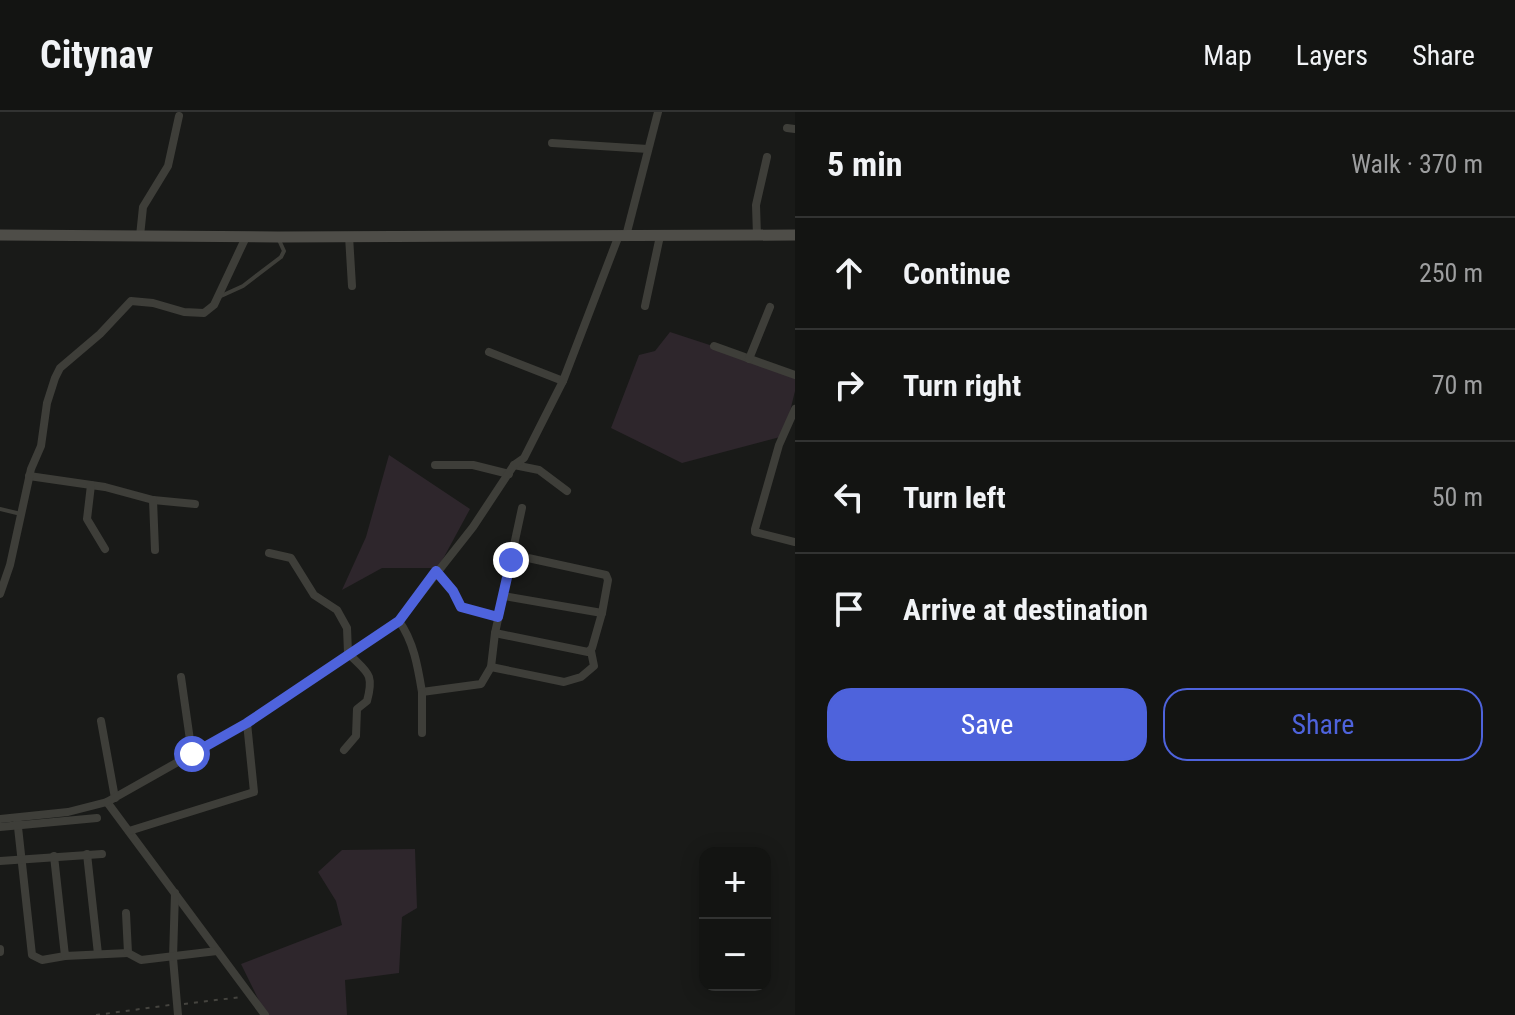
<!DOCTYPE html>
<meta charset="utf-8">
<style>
:root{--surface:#131412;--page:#1c1d1b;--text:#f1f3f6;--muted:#9d9e9f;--line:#323332;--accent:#4e63dc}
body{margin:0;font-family:"Roboto Condensed",sans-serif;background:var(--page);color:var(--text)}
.controls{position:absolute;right:24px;bottom:24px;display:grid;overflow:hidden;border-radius:16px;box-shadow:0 4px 20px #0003}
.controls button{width:72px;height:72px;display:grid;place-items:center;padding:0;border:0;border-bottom:2px solid var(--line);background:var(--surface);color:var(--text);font:40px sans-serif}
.stop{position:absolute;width:24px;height:24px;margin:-18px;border:6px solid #4e63dc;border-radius:50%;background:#fff}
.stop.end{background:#4e63dc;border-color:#fff;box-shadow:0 2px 8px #0008}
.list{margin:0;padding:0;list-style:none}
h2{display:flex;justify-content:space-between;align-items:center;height:104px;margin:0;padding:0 32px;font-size:34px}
h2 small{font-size:26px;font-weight:400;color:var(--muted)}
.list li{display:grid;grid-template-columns:52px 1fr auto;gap:24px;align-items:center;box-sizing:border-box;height:112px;padding:0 32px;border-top:2px solid var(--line)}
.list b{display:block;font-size:30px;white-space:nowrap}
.list em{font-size:26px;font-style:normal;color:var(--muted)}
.actions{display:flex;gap:16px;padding:24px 32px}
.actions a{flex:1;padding:18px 0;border:2px solid var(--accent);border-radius:24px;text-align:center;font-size:28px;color:var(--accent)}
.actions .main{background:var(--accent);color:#fff}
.icon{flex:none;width:44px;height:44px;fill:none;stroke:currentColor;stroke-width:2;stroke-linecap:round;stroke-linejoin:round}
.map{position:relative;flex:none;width:795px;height:903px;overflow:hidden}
header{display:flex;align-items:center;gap:48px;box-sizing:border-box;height:112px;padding:0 40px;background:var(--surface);border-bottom:2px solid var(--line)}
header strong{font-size:38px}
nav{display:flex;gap:44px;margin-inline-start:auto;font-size:28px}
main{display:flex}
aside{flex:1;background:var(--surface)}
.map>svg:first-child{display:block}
</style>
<header>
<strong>Citynav</strong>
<nav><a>Map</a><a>Layers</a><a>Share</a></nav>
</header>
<main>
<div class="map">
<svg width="795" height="903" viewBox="0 0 795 903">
<rect width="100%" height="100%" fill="#191a18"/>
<g fill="#2e262c">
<polygon points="670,220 795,261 795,279 784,324 682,351 611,316 639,243 655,239"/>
<polygon points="389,343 470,397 438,456 382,456 342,478 366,425"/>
<polygon points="415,737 417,796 402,805 399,861 345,868 347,903 266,903 241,852 342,813 336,789 318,760 342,738"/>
</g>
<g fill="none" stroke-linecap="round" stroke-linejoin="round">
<g stroke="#45443f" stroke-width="2" stroke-dasharray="4 6" stroke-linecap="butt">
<polyline points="184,892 241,885"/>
<polyline points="96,903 170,893"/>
</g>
<g stroke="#3e3e39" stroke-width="4">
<polyline points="221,184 243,174 281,145 284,139 279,128"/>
<polyline points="0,397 21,402"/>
</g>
<g stroke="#3e3e39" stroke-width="8">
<polyline points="787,16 795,17"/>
<polyline points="552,31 648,37"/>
<polyline points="140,124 143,95 168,54 179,4"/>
<polyline points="349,124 352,174"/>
<polyline points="626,124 658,0"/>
<polyline points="757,124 756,93 767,45"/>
<polyline points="645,194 660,124"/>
<polyline points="714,234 795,263"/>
<polyline points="489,240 563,269"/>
<polyline points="749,247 770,195"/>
<polyline points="795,297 779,333 755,417 755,420 795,430"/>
<polyline points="435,353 473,353 509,362"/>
<polyline points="514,353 539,358 567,379"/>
<polyline points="29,364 105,375 153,388 195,392"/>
<polyline points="91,373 87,407 105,437"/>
<polyline points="153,388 155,438"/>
<path d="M269 441 291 446 314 483 337 498 347 516 348 541C366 560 375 560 367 589L357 597 356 624 344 638"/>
<polyline points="511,447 522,396"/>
<polyline points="436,459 453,479 461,495 498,505"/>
<polyline points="0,482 10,453 31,357 41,334 47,291 55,266 60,256 100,222 131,189 153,191 184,200 204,201 214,193 246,125"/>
<path d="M399 509C414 530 418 556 422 580L481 572 491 555"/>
<polyline points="495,521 588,540 592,536 602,501 504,484"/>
<polyline points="591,539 594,554 581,565 564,570 491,555 495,521 511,448 519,444 606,463 608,468 602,501"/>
<polyline points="181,565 192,642"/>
<polyline points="422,580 422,621"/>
<polyline points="101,609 115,686"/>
<polyline points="107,690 265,903"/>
<polyline points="17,706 32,843 42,848 65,844"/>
<polyline points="0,707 68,700 107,690 247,611 399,509 473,415 514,353 524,346 563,269 619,123"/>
<polyline points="0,715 97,706"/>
<polyline points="129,719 254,680 247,611"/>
<polyline points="87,742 98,842"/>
<polyline points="54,744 65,844 128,841 126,801"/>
<polyline points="0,749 102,742"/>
<polyline points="175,781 173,846 178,903"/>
<polyline points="0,837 0,840"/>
<polyline points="128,841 141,848 217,839"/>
</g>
<polyline stroke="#4e4d48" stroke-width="11" points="0,123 278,125 795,123"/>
</g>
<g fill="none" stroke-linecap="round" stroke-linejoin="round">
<polyline stroke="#4e63dc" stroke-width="10" points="192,642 247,611 399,509 436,459 453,479 461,495 498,505 511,448"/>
</g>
</svg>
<div class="controls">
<button>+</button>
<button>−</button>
</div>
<div class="stop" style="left:192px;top:642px"></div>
<div class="stop end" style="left:511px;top:448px"></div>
</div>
<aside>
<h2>5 min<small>Walk · 370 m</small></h2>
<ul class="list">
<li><svg class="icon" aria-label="ahead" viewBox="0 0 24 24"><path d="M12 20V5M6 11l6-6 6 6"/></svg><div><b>Continue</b></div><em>250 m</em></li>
<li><svg class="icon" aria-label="right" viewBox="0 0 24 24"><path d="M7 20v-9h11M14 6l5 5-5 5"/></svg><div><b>Turn right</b></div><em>70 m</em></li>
<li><svg class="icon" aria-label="left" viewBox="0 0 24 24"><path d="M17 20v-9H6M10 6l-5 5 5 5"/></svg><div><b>Turn left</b></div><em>50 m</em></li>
<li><svg class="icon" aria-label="arrive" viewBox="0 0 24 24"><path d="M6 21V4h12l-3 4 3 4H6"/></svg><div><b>Arrive at destination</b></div></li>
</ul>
<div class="actions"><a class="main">Save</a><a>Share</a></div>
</aside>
</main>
